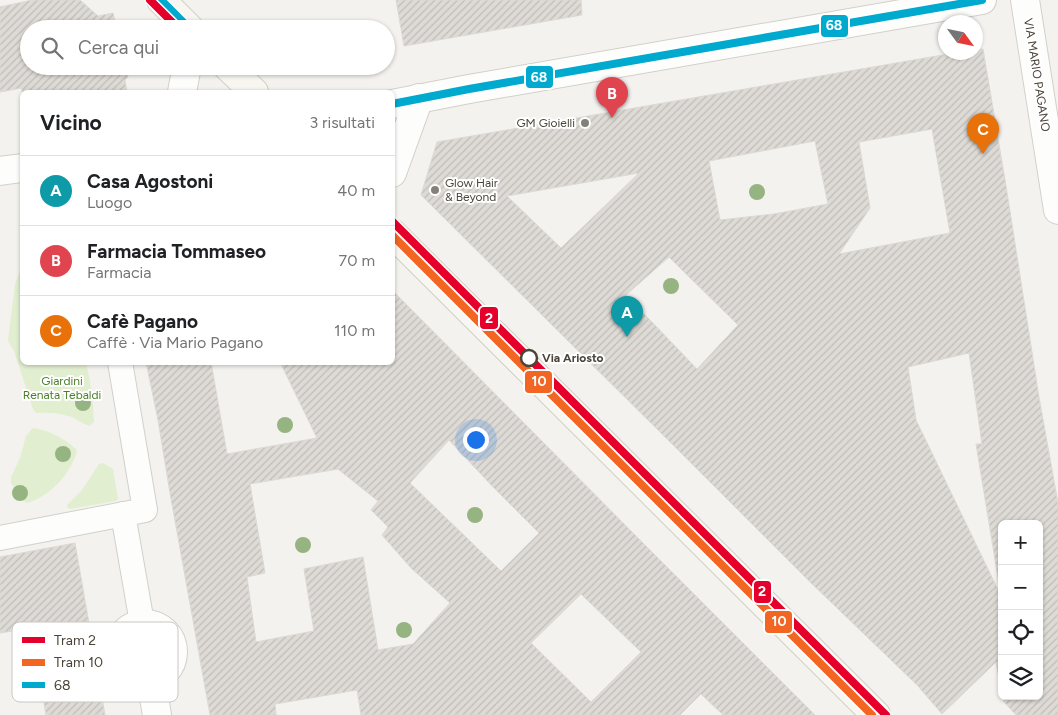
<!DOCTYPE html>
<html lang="it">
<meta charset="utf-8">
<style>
:root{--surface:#fff;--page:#f6f6f6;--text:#202124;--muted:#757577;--line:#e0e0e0;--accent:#7c3aed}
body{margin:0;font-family:Figtree,sans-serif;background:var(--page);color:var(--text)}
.controls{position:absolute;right:15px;bottom:15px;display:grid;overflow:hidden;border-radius:8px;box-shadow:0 1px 4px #0004}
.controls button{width:45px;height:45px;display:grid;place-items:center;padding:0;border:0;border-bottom:1px solid var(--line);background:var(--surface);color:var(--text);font:25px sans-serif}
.compass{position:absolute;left:938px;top:15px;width:45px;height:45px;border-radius:50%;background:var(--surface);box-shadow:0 1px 4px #0004;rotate:123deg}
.you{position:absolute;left:475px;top:439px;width:18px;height:18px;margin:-12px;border:4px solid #fff;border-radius:50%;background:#1a73e8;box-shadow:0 0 0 8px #1a73e833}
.badge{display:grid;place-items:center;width:32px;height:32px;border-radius:50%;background:var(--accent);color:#fff;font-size:16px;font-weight:700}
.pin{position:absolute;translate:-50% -41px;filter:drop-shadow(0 1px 2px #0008)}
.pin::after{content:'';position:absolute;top:26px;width:18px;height:15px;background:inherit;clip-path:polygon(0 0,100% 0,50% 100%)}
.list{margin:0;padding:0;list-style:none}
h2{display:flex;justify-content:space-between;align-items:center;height:65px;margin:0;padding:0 20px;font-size:21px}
h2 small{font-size:16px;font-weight:400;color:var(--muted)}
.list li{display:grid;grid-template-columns:32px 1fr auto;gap:15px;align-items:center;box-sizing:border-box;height:70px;padding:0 20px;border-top:1px solid var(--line)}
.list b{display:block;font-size:19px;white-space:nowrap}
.list p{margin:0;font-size:16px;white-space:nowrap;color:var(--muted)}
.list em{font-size:16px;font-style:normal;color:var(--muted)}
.icon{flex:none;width:28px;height:28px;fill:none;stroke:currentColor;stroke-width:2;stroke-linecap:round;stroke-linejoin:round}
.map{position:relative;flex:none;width:1058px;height:715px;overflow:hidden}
.search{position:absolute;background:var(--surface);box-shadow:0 1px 4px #0004;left:20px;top:20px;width:375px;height:55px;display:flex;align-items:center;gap:12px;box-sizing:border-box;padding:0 18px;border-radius:28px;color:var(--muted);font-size:19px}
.panel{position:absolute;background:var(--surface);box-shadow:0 1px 4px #0004;left:20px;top:90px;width:375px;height:275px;border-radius:8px}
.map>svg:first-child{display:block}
</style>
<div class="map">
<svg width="1058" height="715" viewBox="0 0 1058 715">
<defs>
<pattern id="building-hatch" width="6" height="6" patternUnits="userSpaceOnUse" patternTransform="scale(1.25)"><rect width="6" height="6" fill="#dedbd6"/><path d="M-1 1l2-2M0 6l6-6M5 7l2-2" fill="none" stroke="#c0bdb8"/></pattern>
</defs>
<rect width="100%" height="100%" fill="#f4f2ee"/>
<g fill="#e1eecf">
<path d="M22 271V362L86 363C91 382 93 402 94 422L90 426C83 424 78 420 72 417 60 413 49 412 36 413L33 409 14 351 8 341 15 284 19 274Z"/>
<path d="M33 428C45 429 70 440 77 451 71 474 49 497 27 503L24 501 11 483V477L20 458 26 436Z"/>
<polygon points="103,463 113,469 118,499 116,501 70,509 67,507 67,505 82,490 99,464"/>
</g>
<g fill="url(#building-hatch)" stroke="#dcd9d4" fill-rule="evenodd">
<polygon points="32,0 80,0 98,16 113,13 117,29 29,29 29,66 125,66 128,77 125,80 127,92 22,92 22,88 0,92 0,7"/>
<polygon points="396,0 581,0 582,15 404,46"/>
<path d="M983 49 1006 186 1039 397 1058 503V715H1016L1004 702 1002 696H1039V524H1002V694L996 662 942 714 918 686 808 580 673 445 421 195 437 142 960 52H976V50ZM932 129 950 233 839 254 870 208 859 142ZM815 141 828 204 774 214 720 220 709 161ZM639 173 561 248 507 196ZM669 257 738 325 697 369 626 295ZM969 353 982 444H976L1001 596 916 420 908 367Z"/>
<path d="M392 290 644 544 815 715H723L701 694 680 715H361L357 690 275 704 276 715H210L170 493 158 420 146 362H211L227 454 317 438 280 362H392ZM449 440 493 487 539 533 501 571 410 483ZM338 469 378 501 371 510 388 527 382 535 411 568 450 603 413 644 378 650 363 557 304 569 314 631 256 642 247 577 265 573 250 484ZM581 594 641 652 591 702 531 643Z"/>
<polygon points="75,543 105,715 46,715 31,628 0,633 0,557"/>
</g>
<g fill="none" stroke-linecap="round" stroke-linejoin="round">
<defs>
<g id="pedestrian">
<polyline points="123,514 142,623"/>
<polyline points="0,538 145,510 120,362"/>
</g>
<g id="minor">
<polyline points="1025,0 1058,210"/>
<polyline points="182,92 187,66"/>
<polyline points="392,104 469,89 982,0"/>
<polyline points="0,171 22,168"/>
<polyline points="392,173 419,98"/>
<circle cx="145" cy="652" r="28"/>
<polyline points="151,679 157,715"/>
</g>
<g id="secondary">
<polyline points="161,0 190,29"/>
<polyline points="227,66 254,92"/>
<polyline points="392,233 876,715"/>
</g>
</defs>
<use href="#pedestrian" stroke="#d2d0cb" stroke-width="26"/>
<use href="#minor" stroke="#d2d0cb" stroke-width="30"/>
<use href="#secondary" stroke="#d3cfc5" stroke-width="30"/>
<use href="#pedestrian" stroke="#fdfdfc" stroke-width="24"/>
<use href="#minor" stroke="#fdfdfc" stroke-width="28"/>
<use href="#secondary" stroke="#f7f6f1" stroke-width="28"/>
<defs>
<g id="bus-1">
<polyline points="161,0 190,29"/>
<polyline points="392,104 469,89 982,0"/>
</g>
</defs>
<use href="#bus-1" stroke="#fff" stroke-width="11"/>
<use href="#bus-1" stroke="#00a9ce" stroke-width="8"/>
<defs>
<g id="tram-1">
<polyline points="150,0 179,29"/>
<polyline points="392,221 886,715"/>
</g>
<polyline id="tram-2" points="392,235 872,715"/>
</defs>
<use href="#tram-1" stroke="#fff" stroke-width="11"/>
<use href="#tram-2" stroke="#fff" stroke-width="11"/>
<use href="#tram-1" stroke="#e4002b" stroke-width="8"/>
<use href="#tram-2" stroke="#f26522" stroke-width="8"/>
</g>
<g fill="#96b382">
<circle cx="757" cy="192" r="8"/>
<circle cx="671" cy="286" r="8"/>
<circle cx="83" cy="403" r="8"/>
<circle cx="285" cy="425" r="8"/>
<circle cx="63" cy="454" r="8"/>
<circle cx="20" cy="493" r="8"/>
<circle cx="475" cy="515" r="8"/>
<circle cx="303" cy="545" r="8"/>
<circle cx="404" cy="630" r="8"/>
</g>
<g fill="#868178" stroke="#fff" stroke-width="2">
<circle cx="585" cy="123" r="5"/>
<circle cx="435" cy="190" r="5"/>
</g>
<circle fill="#fff" stroke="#4b4439" stroke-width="2.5" cx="529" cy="358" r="8"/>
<g text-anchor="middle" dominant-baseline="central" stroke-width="4" stroke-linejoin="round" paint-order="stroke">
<g font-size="12" fill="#4b4439" stroke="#fff">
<text transform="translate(1037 75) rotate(81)">VIA MARIO PAGANO</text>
</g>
<g font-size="12" fill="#4b4439" stroke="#fff" text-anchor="end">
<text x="575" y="123">GM Gioielli</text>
<text x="445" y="183" text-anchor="start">Glow Hair<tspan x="445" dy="14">&amp; Beyond</tspan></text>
</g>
<g font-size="12" font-weight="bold" fill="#4b4439" stroke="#fff" text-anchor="start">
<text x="542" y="358">Via Ariosto</text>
</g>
<g font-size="12" fill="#4a7f2a" stroke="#fff">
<text x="62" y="381">Giardini<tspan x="62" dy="14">Renata Tebaldi</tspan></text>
</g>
</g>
<rect x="12" y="622" width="166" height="80" rx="8" fill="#fff" stroke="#c9c7c4" stroke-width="1"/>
<rect x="22" y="637" width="23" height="6" fill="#e4002b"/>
<rect x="22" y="659" width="23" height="7" fill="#f26522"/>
<rect x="22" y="682" width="23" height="6" fill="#00a9ce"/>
<g font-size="14" fill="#4b4439">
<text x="54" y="645">Tram 2</text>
<text x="54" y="667">Tram 10</text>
<text x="54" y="690">68</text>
</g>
<g stroke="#fff" stroke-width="2">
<rect x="820" y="14" width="29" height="24" rx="5" fill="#00a9ce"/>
<rect x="525" y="65" width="29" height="24" rx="5" fill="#00a9ce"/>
<rect x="479" y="306" width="20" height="24" rx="5" fill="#e4002b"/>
<rect x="524" y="370" width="29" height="24" rx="5" fill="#f26522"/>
<rect x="753" y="580" width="19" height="24" rx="5" fill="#e4002b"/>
<rect x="764" y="610" width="29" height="24" rx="5" fill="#f26522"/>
</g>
<g font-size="14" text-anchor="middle" font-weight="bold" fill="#fff">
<text x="834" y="30">68</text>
<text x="539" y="82">68</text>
<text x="489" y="323">2</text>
<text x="539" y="386">10</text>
<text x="762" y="596">2</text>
<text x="779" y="626">10</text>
</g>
</svg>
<div class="controls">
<button>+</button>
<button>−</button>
<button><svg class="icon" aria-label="locate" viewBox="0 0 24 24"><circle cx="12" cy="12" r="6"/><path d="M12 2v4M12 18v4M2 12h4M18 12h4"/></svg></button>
<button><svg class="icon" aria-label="layers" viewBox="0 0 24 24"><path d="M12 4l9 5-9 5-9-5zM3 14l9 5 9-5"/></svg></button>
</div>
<svg class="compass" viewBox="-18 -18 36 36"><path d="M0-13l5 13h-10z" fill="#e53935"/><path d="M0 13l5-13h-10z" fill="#757577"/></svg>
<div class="you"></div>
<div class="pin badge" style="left:627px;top:337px;background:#0f9aa8">A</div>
<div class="pin badge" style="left:612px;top:118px;background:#e0444e">B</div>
<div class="pin badge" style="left:983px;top:154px;background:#e8710a">C</div>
<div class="search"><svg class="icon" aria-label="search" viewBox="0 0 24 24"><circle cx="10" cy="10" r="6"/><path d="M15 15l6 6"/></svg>Cerca qui</div>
<section class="panel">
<h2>Vicino<small>3 risultati</small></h2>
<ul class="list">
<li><span class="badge" style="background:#0f9aa8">A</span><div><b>Casa Agostoni</b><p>Luogo</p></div><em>40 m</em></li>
<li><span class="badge" style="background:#e0444e">B</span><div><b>Farmacia Tommaseo</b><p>Farmacia</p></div><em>70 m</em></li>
<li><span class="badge" style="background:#e8710a">C</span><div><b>Cafè Pagano</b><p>Caffè · Via Mario Pagano</p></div><em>110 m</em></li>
</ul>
</section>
</div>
